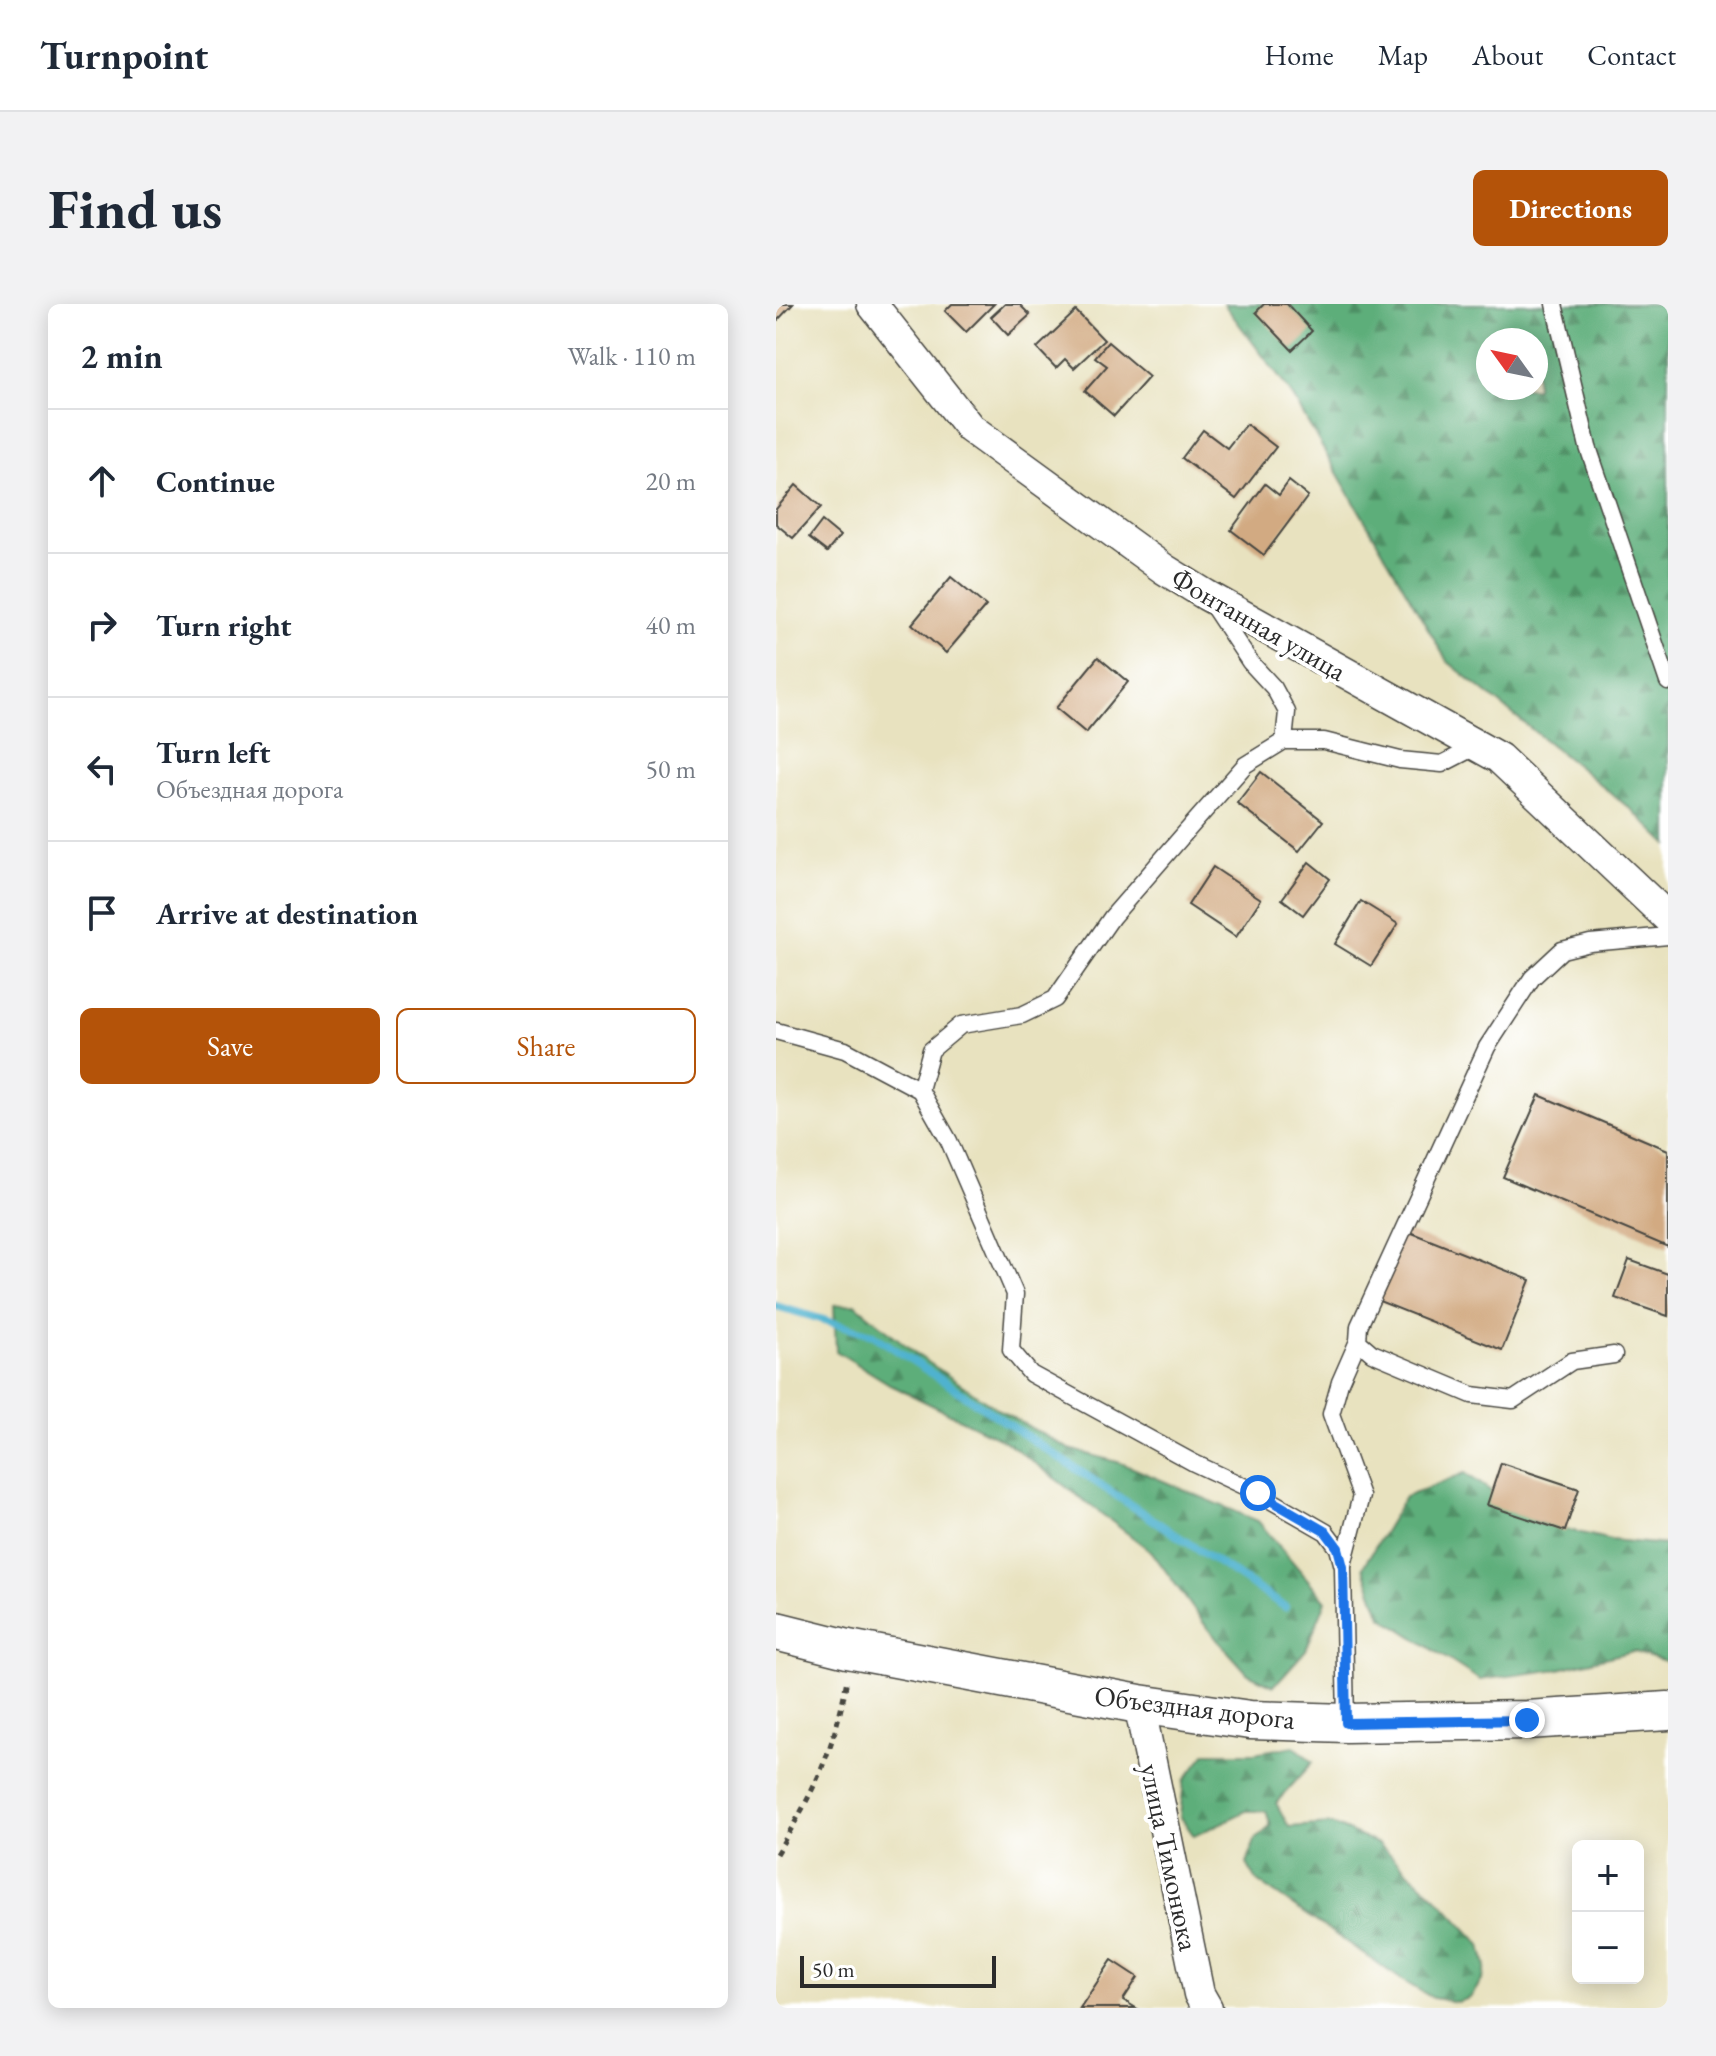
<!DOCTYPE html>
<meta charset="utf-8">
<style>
:root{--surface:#fff;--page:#f2f2f3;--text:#1f2937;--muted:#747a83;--line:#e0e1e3;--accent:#b45309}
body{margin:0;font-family:"EB Garamond",serif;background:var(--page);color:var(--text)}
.controls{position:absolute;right:24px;bottom:24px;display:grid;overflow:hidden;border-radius:12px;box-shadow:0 4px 20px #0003}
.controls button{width:72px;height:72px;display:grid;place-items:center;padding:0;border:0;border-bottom:2px solid var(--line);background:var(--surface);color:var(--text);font:40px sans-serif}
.compass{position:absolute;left:700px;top:24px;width:72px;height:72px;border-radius:50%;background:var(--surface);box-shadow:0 4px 20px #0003;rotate:303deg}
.scale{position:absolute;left:24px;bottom:20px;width:196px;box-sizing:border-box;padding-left:8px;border:4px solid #2b2b2b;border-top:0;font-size:22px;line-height:28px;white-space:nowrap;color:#2b2b2b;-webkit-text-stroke:6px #fff;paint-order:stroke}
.stop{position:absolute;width:24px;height:24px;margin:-18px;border:6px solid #1a73e8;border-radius:50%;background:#fff}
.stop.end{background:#1a73e8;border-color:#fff;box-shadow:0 2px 8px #0008}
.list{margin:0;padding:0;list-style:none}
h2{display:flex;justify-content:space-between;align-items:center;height:104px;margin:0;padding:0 32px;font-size:34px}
h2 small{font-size:26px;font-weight:400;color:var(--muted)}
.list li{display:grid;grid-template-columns:52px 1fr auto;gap:24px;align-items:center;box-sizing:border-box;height:144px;padding:0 32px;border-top:2px solid var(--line)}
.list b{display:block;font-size:30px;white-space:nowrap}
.list p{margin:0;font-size:26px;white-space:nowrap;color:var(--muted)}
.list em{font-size:26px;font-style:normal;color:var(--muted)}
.actions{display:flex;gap:16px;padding:24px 32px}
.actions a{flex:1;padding:18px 0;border:2px solid var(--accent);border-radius:12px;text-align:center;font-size:28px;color:var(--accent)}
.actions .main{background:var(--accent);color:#fff}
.icon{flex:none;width:44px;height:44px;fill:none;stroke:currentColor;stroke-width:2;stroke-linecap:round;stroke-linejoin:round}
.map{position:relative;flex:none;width:892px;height:1704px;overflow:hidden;border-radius:12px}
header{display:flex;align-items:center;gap:48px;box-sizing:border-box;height:112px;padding:0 40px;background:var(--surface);border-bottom:2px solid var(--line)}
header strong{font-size:38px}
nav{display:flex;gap:44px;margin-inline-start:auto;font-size:28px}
.intro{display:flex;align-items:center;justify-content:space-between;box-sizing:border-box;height:192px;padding:0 48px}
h1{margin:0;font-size:56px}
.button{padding:20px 36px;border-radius:12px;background:var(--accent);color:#fff;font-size:28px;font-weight:700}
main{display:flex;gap:48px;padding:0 48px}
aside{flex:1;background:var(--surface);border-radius:12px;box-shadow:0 4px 20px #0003}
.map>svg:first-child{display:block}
</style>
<header>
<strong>Turnpoint</strong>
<nav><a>Home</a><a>Map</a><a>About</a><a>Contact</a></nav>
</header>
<div class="intro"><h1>Find us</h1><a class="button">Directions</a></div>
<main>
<aside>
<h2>2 min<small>Walk · 110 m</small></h2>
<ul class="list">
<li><svg class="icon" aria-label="ahead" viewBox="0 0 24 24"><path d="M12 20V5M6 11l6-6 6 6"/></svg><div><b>Continue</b></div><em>20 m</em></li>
<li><svg class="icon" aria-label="right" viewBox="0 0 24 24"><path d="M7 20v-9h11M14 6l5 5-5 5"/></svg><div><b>Turn right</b></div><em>40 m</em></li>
<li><svg class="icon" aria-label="left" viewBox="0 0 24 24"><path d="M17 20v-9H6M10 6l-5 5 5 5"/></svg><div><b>Turn left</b><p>Объездная дорога</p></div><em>50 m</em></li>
<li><svg class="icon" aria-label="arrive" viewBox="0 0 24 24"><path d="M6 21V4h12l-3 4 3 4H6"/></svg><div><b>Arrive at destination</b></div></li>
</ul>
<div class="actions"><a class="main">Save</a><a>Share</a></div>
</aside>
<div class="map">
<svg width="892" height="1704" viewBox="0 0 892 1704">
<defs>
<pattern id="forest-firs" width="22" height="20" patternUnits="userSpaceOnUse" patternTransform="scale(2)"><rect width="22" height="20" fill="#5dae7a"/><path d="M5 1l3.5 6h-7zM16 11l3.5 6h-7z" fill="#4d8e64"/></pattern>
</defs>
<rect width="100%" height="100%" fill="#fff"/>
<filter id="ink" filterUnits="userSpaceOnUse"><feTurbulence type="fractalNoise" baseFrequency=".0125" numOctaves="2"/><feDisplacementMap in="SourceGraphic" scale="16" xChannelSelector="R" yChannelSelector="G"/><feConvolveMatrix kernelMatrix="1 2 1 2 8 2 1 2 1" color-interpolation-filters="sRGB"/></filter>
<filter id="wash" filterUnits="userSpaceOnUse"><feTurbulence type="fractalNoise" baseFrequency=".006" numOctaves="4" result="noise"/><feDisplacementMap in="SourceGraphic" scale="32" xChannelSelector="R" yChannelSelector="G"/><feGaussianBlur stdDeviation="1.8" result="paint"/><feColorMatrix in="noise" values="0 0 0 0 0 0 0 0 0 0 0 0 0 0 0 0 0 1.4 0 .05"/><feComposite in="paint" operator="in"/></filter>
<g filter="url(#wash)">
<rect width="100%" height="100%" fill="#e8e2bf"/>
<g fill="url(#forest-firs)" stroke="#446c52" stroke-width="2" fill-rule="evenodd">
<path d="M448 0H892V541L857 507 671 357 514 88ZM712 36H760V84H712Z"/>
<polygon points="79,1000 143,1052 226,1108 293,1145 345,1159 482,1217 550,1297 530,1346 498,1382 472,1370 432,1325 376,1248 231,1138 117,1082 60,1047 58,1001"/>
<polygon points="689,1169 760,1218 835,1236 892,1241 892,1358 857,1347 783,1365 704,1376 605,1312 587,1263 629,1193"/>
<polygon points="518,1442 537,1458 500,1499 513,1523 555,1520 603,1540 669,1602 705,1641 710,1663 707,1675 694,1694 681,1698 657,1694 629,1678 481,1577 471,1560 479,1536 495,1522 490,1507 470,1507 418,1532 404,1512 408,1477 430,1449 478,1449"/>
</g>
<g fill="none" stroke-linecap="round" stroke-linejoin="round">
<polyline stroke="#50b2cf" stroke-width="8" points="0,1002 96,1030 509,1303"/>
</g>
<g id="blocks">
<g fill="#d2aa82">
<polygon points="0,0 17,0 0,18"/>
<polygon points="176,0 218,0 190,28 169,7"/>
<polygon points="229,0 243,0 254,11 232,31 215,13"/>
<polygon points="488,0 511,0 536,27 516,46 480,8"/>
<polygon points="300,7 328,36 298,64 289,55 280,64 261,44"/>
<polygon points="332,38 373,73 338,112 309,87 331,62 319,53"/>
<polygon points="470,120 500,143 460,195 406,154 427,126 451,144"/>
<polygon points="513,177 532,192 488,251 455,226 489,180 503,191"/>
<polygon points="20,181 45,203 17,234 0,220 0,205"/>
<polygon points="46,217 64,232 51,248 33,234"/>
<polygon points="175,273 210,302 170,349 136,320"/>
<polygon points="322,353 352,378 310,429 280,404"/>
<polygon points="485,468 547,517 523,547 461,499"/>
<polygon points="533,558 554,575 527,611 506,595"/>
<polygon points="437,563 485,595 460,633 412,601"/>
<polygon points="585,597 622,620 595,662 559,640"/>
<polygon points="763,791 892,846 892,943 727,873"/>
<polygon points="626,925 754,976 726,1046 598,995"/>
<polygon points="853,956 892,970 892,1012 839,994"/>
<polygon points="725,1159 803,1185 789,1227 711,1201"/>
<polygon points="336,1656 362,1673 347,1696 360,1704 304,1704"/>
</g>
</g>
</g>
<g filter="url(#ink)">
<use href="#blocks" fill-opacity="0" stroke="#474641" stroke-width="2"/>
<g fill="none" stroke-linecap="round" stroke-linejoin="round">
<defs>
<g id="service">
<polyline points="778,0 812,143 892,378"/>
<polyline points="437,302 474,358 498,384 511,408 508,437"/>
<polyline points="0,727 69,746 144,786 173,837 239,990 235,1046 255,1070 418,1159 482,1189 550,1228 562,1244 567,1263 570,1419"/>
<polyline points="144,786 155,746 185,721 246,711 279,695 336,613 416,521 469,461 508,437 548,437 624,456 666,460 699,443"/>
<polyline points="838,1051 796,1057 737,1096 696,1091 596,1049 582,1037 583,1022 711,743 756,674 786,646 814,639 892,632"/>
<polyline points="567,1261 585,1192 555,1110 564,1078 582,1037"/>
</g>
<g id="minor">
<polyline points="96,0 194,124 388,265 430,291 723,454 892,614"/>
<polyline points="363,1400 423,1690 431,1704"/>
</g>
<polyline id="tertiary" points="0,1327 72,1345 363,1400 474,1416 570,1419 751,1416 892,1407"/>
</defs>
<use href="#service" stroke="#474641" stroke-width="19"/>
<use href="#minor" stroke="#474641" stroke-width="33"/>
<use href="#tertiary" stroke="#474641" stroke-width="41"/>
<path stroke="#474641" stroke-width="5" stroke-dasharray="6 6" stroke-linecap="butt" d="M0 1550C37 1491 59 1444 71 1375"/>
<use href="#service" stroke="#fff" stroke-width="16"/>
<use href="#minor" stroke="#fff" stroke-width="30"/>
<use href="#tertiary" stroke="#fff" stroke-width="38"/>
</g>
</g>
<g fill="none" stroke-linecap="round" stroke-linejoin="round" filter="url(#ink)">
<polyline stroke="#1a73e8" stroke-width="10" points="482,1189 550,1228 562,1244 567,1263 570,1419 751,1416"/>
</g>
<g text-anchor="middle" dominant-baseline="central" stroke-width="8" stroke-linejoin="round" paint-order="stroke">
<g font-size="28" fill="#2b2b2b" stroke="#fff">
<text transform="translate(483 320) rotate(30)">Фонтанная улица</text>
<text transform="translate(419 1403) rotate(7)">Объездная дорога</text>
<text transform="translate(394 1553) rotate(78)">улица Тимонюка</text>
</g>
</g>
</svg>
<div class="controls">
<button>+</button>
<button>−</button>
</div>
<svg class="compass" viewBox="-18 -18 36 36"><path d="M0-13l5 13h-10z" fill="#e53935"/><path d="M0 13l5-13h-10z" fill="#747a83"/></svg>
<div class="scale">50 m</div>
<div class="stop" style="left:482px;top:1189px"></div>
<div class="stop end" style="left:751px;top:1416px"></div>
</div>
</main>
